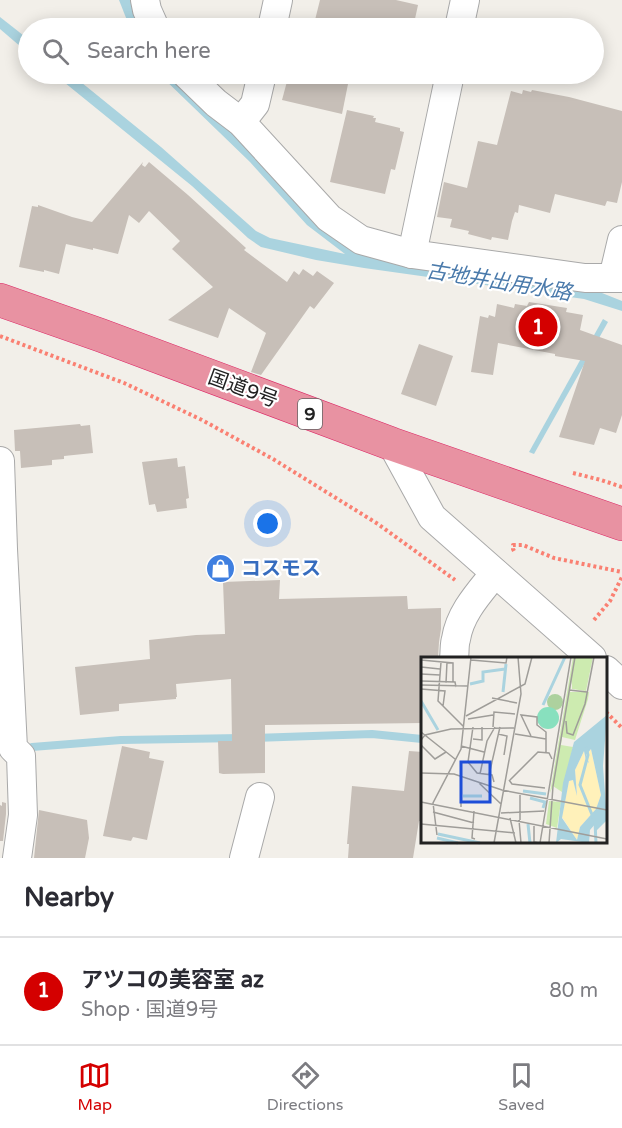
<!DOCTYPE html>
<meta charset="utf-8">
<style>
:root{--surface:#fff;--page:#f2f2f3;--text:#2b2b33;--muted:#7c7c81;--line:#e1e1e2;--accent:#d40000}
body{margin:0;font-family:"Varela Round","Noto Sans JP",sans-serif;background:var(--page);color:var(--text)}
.you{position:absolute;left:268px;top:524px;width:21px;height:21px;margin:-15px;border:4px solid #fff;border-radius:50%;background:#1a73e8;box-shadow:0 0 0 9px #1a73e833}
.badge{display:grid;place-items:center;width:39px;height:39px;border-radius:50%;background:var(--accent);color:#fff;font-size:20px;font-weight:700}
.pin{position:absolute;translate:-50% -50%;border:3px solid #fff;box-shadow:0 2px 6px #0006}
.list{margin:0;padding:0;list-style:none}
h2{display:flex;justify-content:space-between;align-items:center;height:78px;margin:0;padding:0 24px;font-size:26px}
h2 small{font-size:20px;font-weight:400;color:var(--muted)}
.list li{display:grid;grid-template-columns:39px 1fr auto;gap:18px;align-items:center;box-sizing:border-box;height:108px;padding:0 24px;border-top:2px solid var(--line)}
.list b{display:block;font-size:22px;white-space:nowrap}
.list p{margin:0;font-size:20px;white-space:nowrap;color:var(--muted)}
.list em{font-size:20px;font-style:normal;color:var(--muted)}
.icon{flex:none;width:33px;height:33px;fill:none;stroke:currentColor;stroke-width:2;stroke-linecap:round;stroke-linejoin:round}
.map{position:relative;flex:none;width:622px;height:858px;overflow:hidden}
.search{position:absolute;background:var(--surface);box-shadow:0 3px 15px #0003;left:18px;right:18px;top:18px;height:66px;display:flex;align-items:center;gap:15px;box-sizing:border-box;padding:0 21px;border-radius:33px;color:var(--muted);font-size:22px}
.sheet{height:186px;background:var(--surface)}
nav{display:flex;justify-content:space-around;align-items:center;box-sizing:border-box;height:84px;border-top:2px solid var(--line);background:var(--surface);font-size:16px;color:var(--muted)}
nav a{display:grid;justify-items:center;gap:3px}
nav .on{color:var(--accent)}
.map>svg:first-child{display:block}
</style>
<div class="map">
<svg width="622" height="858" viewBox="0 0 622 858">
<rect width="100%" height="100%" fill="#f2efe9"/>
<g fill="#aad3df">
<polygon points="119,0 132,0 145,28 130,28"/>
<polygon points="0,17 28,39 28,53 0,29"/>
<polygon points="54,74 71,74 161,147 256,231 270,238 345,254 307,225 250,162 159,74 173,74 237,135 319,223 597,291 622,301 622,311 584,299 364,268 316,260 261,247 248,238 192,186"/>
<polygon points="603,319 608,322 534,454 529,452"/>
</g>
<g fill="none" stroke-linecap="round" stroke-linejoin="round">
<g stroke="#aad3df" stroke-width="8">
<polyline points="254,738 372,734 422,739"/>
<polyline points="32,747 121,740 241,738"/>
</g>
</g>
<g fill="#c7bfb8">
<polygon points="320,0 396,0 418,5 413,28 313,28"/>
<polygon points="289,74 327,74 349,79 342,114 282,100"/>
<polygon points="523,90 531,92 532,90 569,97 622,111 622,182 617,203 607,201 605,206 555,194 550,213 519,205 518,213 515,212 512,221 508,240 492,237 491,240 468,234 469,231 450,227 452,219 437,217 444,182 467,188 478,141 497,145 511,91 522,94"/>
<polygon points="347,110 374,116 373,118 376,118 375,122 400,128 400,131 404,132 395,170 391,169 385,194 330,182"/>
<polygon points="143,162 142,165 145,167 149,162 188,195 246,248 244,250 287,282 294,271 299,275 303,269 313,276 317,271 334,283 314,309 310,306 261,375 251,372 266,333 229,308 218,338 168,320 213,287 172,249 180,241 149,211 139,223 129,215 118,254 93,248 93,250 66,244 59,274 44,270 44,272 19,267 32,206 38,207 38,205 72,217 92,222"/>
<polygon points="529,302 567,308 566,312 583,315 580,330 622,345 622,415 616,433 600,428 594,445 559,437 585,361 555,356 555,354 498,343 493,375 471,372 480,316 488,318 489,315 495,317 497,304 514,308 515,304 527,306"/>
<polygon points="419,344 453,356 436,406 401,394"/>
<polygon points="80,424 81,426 90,425 93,453 64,456 64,459 52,460 52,465 21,468 20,451 15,451 14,430"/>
<polygon points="177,458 178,467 185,466 189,498 186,499 187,508 157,512 155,504 149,505 142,462"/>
<polygon points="280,580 279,599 407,596 408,609 441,608 441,629 439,642 438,658 423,658 423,723 265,725 265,773 223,774 219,773 218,741 232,741 231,679 176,684 177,697 176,697 176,699 119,704 119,711 80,715 75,667 150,659 149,640 196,635 225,634 223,582"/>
<polygon points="122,746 150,752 149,758 164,761 147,840 133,837 131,841 103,836"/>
<polygon points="409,751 423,752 423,822 419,821 413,858 348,858 349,844 347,844 352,786 404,791"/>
<polygon points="2,802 6,803 6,814 3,841 0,841 0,805 2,806"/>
<polygon points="39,810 87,820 89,838 85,858 34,858"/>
</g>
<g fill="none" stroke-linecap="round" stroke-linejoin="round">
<defs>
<g id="minor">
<polyline points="145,0 147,10 155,28"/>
<polyline points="272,28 278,0"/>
<polyline points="459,28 465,0"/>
<polyline points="186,74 216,103 241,122 329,218 361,240 412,254 585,278 622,278"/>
<polyline points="241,122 255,104 262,74"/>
<polyline points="412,254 450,74"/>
<polyline points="613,278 622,240"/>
<polyline points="392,444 432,517 592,658"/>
<polyline points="0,461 3,549 13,748 21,756 23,815 17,858"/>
<path d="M454 658C455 652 454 645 456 639 460 613 479 593 495 573"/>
<polyline points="606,670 622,685"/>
<polyline points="244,858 260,797"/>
</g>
<polyline id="highway" points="0,300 100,335 392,444 622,524"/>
</defs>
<use href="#minor" stroke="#a9a9a9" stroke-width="30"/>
<use href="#highway" stroke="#dc2a67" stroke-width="34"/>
<g stroke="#fa8072" stroke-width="4" stroke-dasharray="3 3" stroke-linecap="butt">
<polyline points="0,336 124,383 202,420 273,459 378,524 455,580"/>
<polyline points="573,473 601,480 622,487"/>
<polyline points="514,551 513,549 513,545 523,545 554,558 622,572"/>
<polyline points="594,620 610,601 622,577"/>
<polyline points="606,712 622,728"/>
</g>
<use href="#minor" stroke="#fff" stroke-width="28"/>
<use href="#highway" stroke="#e892a2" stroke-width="33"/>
</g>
<defs>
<symbol id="shop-disc" viewBox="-11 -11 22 22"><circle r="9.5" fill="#3f7fe0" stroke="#fff"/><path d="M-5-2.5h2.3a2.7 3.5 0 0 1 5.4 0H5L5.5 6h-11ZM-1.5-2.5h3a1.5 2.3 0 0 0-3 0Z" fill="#fff"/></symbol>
</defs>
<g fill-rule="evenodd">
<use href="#shop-disc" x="204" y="552" width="33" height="33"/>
</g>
<g text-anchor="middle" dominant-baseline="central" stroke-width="4.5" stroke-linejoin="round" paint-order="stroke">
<rect fill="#fff" stroke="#646464" stroke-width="1.5" x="298" y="399" width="24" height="30" rx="4.5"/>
<g font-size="18" font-weight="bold" fill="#222">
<text x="310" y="414">9</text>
</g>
<g font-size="20" fill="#222" stroke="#fff">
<text transform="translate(243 389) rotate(20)">国道9号</text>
</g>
<g font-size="20" font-weight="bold" fill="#366cbe" stroke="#fff" text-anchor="start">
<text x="241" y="569">コスモス</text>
</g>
<g font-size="21" font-style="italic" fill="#4a7aab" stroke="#fff">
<text transform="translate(499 282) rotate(9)">古地井出用水路</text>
</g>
</g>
<g transform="translate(421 657)">
<rect width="186" height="186" fill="#f2efe9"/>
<path d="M152 0H172L165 34 151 32V23L149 35H168L167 42 154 83 141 80 140 88 152 90 141 135 132 129 129 136ZM128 144 140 145 136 171 125 167Z" fill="#cdebb0"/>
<path d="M126 45a8 8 0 1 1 16 0a8 8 0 1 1-16 0Z" fill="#add19e"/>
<path d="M170 92 180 138 175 152 159 170 156 183 141 160 148 124 152 123 156 138 154 113 163 94 164 103 168 106 165 99Z" fill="#fff1ba"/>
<path d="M116 61a11 11 0 1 1 22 0a11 11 0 1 1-22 0Z" fill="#88e0be"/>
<path d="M186 58 182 109 186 163 175 174V166L169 173 168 186 140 182 135 186 142 126 153 85ZM170 92 180 138 175 152 159 170 156 183 141 161 148 124 152 123 156 139 154 113 163 94 165 103 168 106 165 98Z" fill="#aad3df" fill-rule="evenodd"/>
<path fill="none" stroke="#aad3df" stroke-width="3" d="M49 27 62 24V15L84 12M82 35 85 7M0 44 17 73M122 48 144 0M165 90 167 98 159 128 174 165 175 186M102 134 125 137M42 139H61M109 141 124 145 122 151M107 167 109 186M17 177 59 186M16 181 37 186"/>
<path fill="none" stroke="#9f9d99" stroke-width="1.5" d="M0 3 32 6V25M50 3 85 6 86 0M20 5 17 44 42 69M0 10 19 12M0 17 19 18M0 24 34 25 35 30M25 26 26 5M0 28 47 29M0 32 24 34 22 49M148 33 166 35M71 41 96 46M45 59 104 27 111 0M47 62 72 58M145 64 146 76 152 78 164 47 173 0M52 70 47 105 56 116 71 118 73 125M72 70 73 55 94 57M0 75 34 102M77 77 86 79 83 98M94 77 125 82M110 79 100 58 116 60V68L125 75V95M52 82 61 83V70M0 83 4 78 30 72 93 71M0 88 14 102 25 95M40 89 63 95M0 116 33 117 81 133 186 153M59 117 66 84 74 70M68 118 79 70M40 120V150M88 123 91 127 124 131M89 123 117 95 128 96 131 102M58 126 80 147M0 145 186 182M53 154 51 181 54 182M12 155 53 166M80 156 123 154M89 161 95 186M98 163 100 186M99 163V138M0 167 94 176M113 169V185L118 186M16 178 12 146 40 92 50 0M73 186 100 37 97 0M119 186 150 0M128 186 132 129 154 0"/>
<path fill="#1d4ed8" fill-opacity="0.15" stroke="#1d4ed8" stroke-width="3" d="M40 105H69V145H40Z"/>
<rect width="186" height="186" fill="none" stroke="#222" stroke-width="3"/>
</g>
</svg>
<div class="you"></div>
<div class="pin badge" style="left:538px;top:327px">1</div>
<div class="search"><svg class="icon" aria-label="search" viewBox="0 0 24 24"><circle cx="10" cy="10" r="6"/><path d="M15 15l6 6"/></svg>Search here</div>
</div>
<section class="sheet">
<h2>Nearby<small></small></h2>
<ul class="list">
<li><span class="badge">1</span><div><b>アツコの美容室 az</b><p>Shop · 国道9号</p></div><em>80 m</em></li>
</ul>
</section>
<nav>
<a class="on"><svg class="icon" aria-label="map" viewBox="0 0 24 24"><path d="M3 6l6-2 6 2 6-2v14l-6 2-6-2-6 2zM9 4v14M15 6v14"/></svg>Map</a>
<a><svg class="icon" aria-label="directions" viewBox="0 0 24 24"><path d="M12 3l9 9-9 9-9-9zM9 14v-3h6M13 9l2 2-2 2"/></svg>Directions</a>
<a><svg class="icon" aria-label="saved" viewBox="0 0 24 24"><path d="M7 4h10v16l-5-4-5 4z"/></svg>Saved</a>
</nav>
